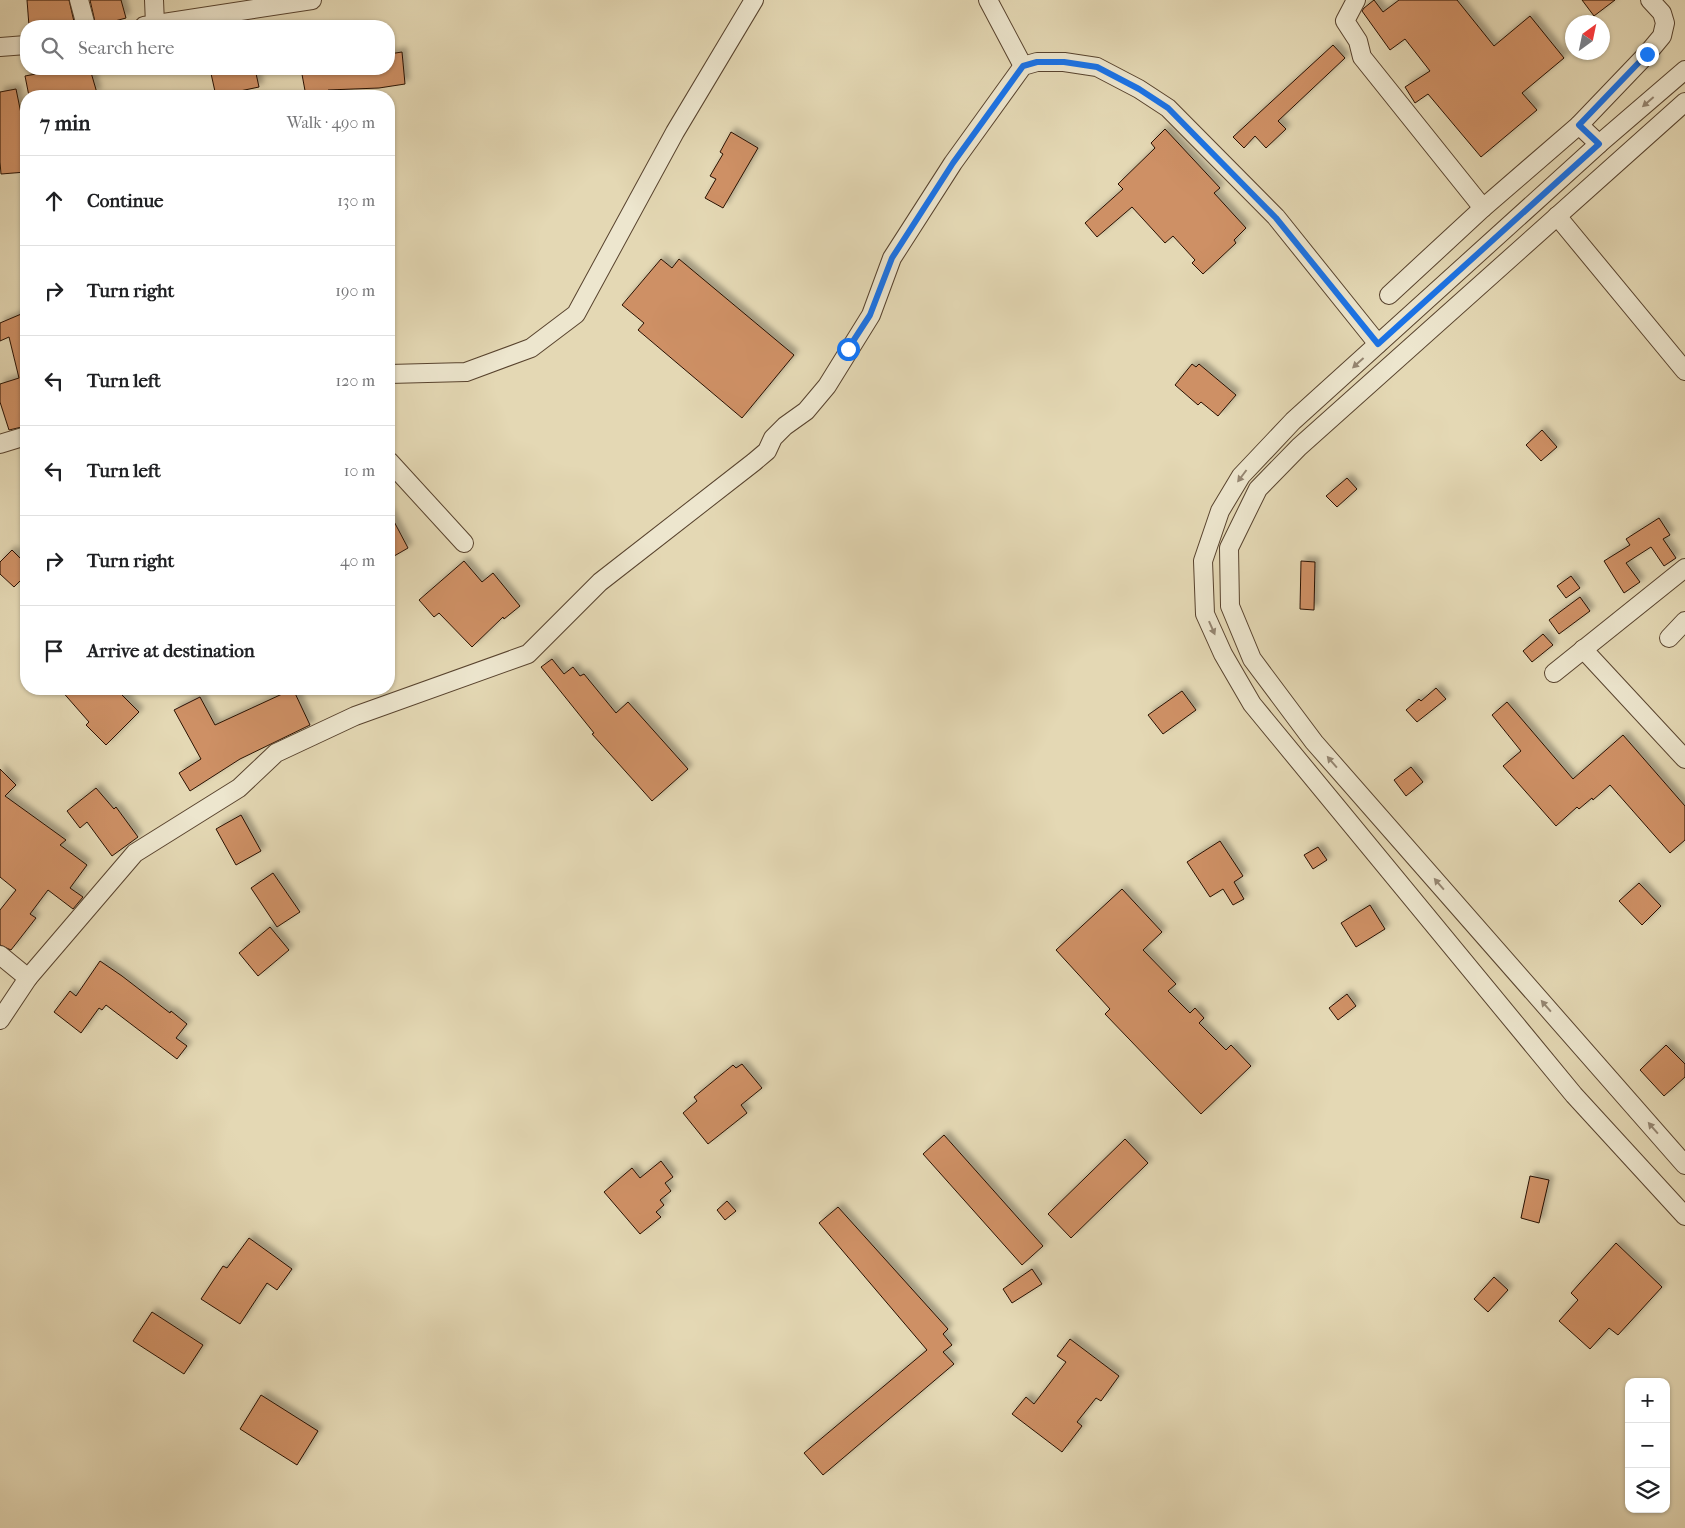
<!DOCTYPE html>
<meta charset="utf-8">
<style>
:root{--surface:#fff;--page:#f2f2f2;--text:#202124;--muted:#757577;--line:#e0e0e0}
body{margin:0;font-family:"IM FELL French Canon",serif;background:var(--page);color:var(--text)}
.controls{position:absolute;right:15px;bottom:15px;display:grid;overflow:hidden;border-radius:10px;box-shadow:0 1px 4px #0004}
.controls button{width:45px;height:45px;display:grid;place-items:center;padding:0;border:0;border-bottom:1px solid var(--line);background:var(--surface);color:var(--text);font:25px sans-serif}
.compass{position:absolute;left:1565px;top:15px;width:45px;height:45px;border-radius:50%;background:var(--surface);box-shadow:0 1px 4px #0004;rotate:33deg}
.stop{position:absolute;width:15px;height:15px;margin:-11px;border:4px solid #1a73e8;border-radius:50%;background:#fff}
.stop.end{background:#1a73e8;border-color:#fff;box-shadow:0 1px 5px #0008}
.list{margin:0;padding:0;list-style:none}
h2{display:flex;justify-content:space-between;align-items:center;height:65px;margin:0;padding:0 20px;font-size:21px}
h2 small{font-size:16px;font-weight:400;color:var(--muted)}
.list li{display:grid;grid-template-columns:32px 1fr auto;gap:15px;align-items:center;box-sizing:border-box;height:90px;padding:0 20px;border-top:1px solid var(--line)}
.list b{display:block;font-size:19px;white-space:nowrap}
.list em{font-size:16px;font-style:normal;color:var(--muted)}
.icon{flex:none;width:28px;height:28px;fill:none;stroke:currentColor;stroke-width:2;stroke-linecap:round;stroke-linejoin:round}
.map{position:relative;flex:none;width:1685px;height:1528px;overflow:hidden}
.search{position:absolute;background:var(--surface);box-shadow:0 1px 4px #0004;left:20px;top:20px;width:375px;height:55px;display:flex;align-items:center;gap:12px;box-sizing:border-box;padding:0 18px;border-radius:20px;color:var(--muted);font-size:19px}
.panel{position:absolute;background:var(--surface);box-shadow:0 1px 4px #0004;left:20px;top:90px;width:375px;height:605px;border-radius:20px}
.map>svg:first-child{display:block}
</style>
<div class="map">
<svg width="1685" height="1528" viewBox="0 0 1685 1528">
<defs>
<filter id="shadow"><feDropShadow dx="4.5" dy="-4.5" stdDeviation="2.5" flood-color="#0004"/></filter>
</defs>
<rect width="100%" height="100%" fill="#e4d8b4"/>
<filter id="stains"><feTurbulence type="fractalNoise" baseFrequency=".004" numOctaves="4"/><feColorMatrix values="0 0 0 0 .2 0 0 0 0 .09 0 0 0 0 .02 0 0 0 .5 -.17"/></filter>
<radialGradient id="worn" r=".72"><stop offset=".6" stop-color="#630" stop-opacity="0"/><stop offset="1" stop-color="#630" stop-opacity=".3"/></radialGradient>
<g fill="#ce9065" stroke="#291102" filter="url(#shadow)">
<polygon points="27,0 69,0 75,26 29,26"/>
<polygon points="90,0 121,0 126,18 96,26"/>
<polygon points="1374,0 1383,12 1399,0 1457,0 1494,46 1530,16 1564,58 1522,93 1537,110 1481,157 1428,94 1415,103 1405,87 1430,71 1405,39 1390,50 1362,11 1364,8"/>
<polygon points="1582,0 1615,0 1594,16"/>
<polygon points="1333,45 1345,58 1278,121 1286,129 1266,148 1255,136 1244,148 1233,137"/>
<polygon points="402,52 405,84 379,88 328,90 330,96 306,96 301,69 389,69 389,54"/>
<polygon points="63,69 90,69 97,93 87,96 29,96 25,76"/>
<polygon points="210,69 255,69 259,87 216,96"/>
<polygon points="16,89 26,138 26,172 1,174 0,162 0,92"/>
<polygon points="1165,129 1220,188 1214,193 1246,228 1234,240 1236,243 1203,274 1192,263 1195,260 1173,236 1165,243 1132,207 1097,237 1085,223 1123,189 1118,184 1155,148 1151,143"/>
<polygon points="731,132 758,148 723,208 705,198 716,179 710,176 723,154 720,152"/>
<polygon points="661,259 672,268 679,259 794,355 742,418 638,330 644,323 622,305"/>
<polygon points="26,312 26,426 9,430 0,402 0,384 19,378 9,337 0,341 0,323"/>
<polygon points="1192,364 1196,367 1199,364 1236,395 1218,416 1201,402 1198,405 1175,385"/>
<polygon points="1542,430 1557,447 1541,461 1526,445"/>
<polygon points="1347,478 1357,489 1337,507 1326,496"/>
<polygon points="389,512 408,548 389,559"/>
<polygon points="1659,518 1670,535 1663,539 1676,558 1664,566 1651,547 1626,563 1640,582 1624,593 1604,561 1630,545 1626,539"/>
<polygon points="12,550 26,564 26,575 14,587 0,574 0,562"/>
<polygon points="464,561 482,582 493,573 520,606 504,619 503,617 472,647 439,613 434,617 419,600"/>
<polygon points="1301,561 1315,562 1314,610 1300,609"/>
<polygon points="1571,576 1580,588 1566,598 1557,586"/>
<polygon points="1580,597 1590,611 1559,634 1549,620"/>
<polygon points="1543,634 1553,645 1532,662 1523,651"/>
<polygon points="552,659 564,674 573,667 580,676 584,674 616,713 628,702 688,769 652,801 592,734 594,733 541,667"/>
<polygon points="1436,688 1446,699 1417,722 1406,710 1419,699 1421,701"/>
<polygon points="60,689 116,689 139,712 106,745 86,725 89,722"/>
<polygon points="293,689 310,725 240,759 190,791 179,773 201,759 174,710 200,697 215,725"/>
<polygon points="1182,691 1196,710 1163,734 1148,715"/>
<polygon points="1507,702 1573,779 1623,735 1685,806 1685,840 1670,853 1610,785 1593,800 1592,798 1579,809 1577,807 1556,826 1503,766 1521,751 1492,715"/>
<polygon points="1411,767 1423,782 1406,796 1394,780"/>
<polygon points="0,769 16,785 5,796 66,840 60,845 87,865 70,888 83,897 73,909 48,890 30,914 36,918 11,950 0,945 0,910 16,890 0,877"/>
<polygon points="96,788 114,809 116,807 138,837 112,856 87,822 80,828 67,811"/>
<polygon points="241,815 261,851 236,865 216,829"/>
<polygon points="1220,841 1243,876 1234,882 1244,899 1233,905 1223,889 1210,897 1187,862"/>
<polygon points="1318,847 1327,860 1313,869 1304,855"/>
<polygon points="273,873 300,912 277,927 251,888"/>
<polygon points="1639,883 1661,906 1642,925 1619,901"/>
<polygon points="1122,889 1162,932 1143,950 1176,984 1168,991 1190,1013 1195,1008 1204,1018 1199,1023 1226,1050 1231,1045 1251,1066 1201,1114 1105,1014 1110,1009 1056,950"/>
<polygon points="1370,905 1385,929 1356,947 1341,923"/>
<polygon points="270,927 289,950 258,976 239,953"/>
<polygon points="100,961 122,976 170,1013 171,1011 187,1024 176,1038 187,1046 177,1059 106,1005 102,1010 99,1008 81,1033 54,1012 70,991 76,996"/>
<polygon points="1347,994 1356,1006 1338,1020 1329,1008"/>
<polygon points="1666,1045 1685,1064 1685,1077 1664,1096 1640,1070"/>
<polygon points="742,1064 762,1088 741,1105 747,1113 708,1144 683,1113 697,1101 694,1097 733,1065 736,1068"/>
<polygon points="944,1135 1043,1246 1022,1265 923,1154"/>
<polygon points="1125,1139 1148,1163 1071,1238 1048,1214"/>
<polygon points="661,1161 673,1177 665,1183 671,1191 660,1200 664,1205 656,1212 661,1217 640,1234 604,1192 632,1168 640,1178"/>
<polygon points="1530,1176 1549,1180 1539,1223 1521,1218"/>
<polygon points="727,1201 736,1211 725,1220 717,1210"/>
<polygon points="838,1207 948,1329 943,1334 952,1345 943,1352 954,1364 823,1475 804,1453 927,1350 819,1223"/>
<polygon points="249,1238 292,1269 277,1290 267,1283 240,1324 201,1299 223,1266 227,1268"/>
<polygon points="1616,1243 1662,1287 1618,1335 1609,1328 1590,1349 1559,1321 1578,1300 1571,1293"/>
<polygon points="1032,1269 1042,1284 1012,1303 1003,1289"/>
<polygon points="1494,1277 1508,1290 1488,1312 1474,1299"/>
<polygon points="152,1312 203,1345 184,1374 133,1341"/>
<polygon points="1070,1339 1119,1376 1101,1401 1096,1398 1077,1422 1082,1426 1062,1452 1012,1414 1026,1397 1034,1404 1066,1362 1057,1356"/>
<polygon points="261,1395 318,1431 297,1465 240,1429"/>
</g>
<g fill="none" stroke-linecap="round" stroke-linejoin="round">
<defs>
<g id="minor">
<polyline points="79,0 86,26"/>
<polyline points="154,0 155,24"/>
<polyline points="988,0 1023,66"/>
<polyline points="1356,0 1345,21 1358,41 1362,57 1483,208 1579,125 1599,144"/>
<polyline points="144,26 312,0"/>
<polyline points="0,47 26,45"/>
<polyline points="1685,70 1599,144 1293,421 1241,476 1220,511 1203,561 1205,614 1223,654 1252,704 1574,1095 1685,1216"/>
<polyline points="1685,102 1299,447 1258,489 1229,548 1230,606 1252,659 1314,742 1685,1165"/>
<polyline points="1579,125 1647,54 1662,36 1665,23 1662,13 1650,0"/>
<polyline points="1557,216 1685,371"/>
<polyline points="1389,295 1483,208"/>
<polyline points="389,374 466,372 531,348 576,314 675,132 754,0"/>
<polyline points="0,444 26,436"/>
<polyline points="389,461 464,543"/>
<polyline points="1669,638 1685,621"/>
<polyline points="1583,649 1685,759"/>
<polyline points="1554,673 1685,568"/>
<polyline points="0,955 28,978 135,853 239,788 276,753 355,716 528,654 600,582 754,462 767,451 773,438 785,426 806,411 827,386 871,315 892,258 953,163 1023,66 1037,62 1064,62 1097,67 1139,89 1168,108 1276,217 1378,344"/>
<polyline points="0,1020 28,978"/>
</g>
</defs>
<use href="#minor" stroke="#58432e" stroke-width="20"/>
<use href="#minor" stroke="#ede6ce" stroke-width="18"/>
</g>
<defs><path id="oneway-solid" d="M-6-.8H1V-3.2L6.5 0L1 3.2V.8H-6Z" transform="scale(1.25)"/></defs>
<g fill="#958672">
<use href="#oneway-solid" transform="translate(1648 102) rotate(139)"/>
<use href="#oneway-solid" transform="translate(1358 363) rotate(138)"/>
<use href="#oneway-solid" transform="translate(1242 476) rotate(127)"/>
<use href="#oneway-solid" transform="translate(1212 628) rotate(66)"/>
<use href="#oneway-solid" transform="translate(1332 762) rotate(-131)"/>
<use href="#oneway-solid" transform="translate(1439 884) rotate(-131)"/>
<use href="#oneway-solid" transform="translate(1546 1006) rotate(-131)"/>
<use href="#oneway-solid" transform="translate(1653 1128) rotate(-131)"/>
</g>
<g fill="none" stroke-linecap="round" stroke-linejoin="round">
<polyline stroke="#1a73e8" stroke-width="6" points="848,349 870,315 892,258 953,163 1023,66 1037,62 1064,62 1097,67 1139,89 1168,108 1276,218 1378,344 1599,144 1579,125 1647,54"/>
</g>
<rect width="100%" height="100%" filter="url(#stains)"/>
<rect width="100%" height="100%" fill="url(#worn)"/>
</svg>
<div class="controls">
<button>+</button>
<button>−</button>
<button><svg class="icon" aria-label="layers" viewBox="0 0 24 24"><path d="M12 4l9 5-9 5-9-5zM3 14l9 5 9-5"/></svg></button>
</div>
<svg class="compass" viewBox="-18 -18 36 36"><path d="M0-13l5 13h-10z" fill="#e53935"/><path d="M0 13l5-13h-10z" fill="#757577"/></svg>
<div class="stop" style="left:848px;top:349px"></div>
<div class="stop end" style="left:1647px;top:54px"></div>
<div class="search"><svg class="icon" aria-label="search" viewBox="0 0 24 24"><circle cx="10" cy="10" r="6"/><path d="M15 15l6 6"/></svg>Search here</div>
<section class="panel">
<h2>7 min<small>Walk · 490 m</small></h2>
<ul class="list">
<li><svg class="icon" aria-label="ahead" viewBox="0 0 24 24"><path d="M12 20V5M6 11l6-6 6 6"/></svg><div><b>Continue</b></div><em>130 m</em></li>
<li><svg class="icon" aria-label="right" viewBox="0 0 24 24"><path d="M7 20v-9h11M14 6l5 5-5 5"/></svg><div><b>Turn right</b></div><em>190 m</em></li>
<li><svg class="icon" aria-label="left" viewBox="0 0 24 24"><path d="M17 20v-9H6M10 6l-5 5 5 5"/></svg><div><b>Turn left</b></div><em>120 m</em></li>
<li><svg class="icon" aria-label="left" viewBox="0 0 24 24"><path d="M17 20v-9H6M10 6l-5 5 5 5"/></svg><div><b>Turn left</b></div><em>10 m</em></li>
<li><svg class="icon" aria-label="right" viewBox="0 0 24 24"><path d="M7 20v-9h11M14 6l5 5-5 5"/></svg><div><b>Turn right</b></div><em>40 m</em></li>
<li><svg class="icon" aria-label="arrive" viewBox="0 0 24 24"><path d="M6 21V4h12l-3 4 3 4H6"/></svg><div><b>Arrive at destination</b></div></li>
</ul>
</section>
</div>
